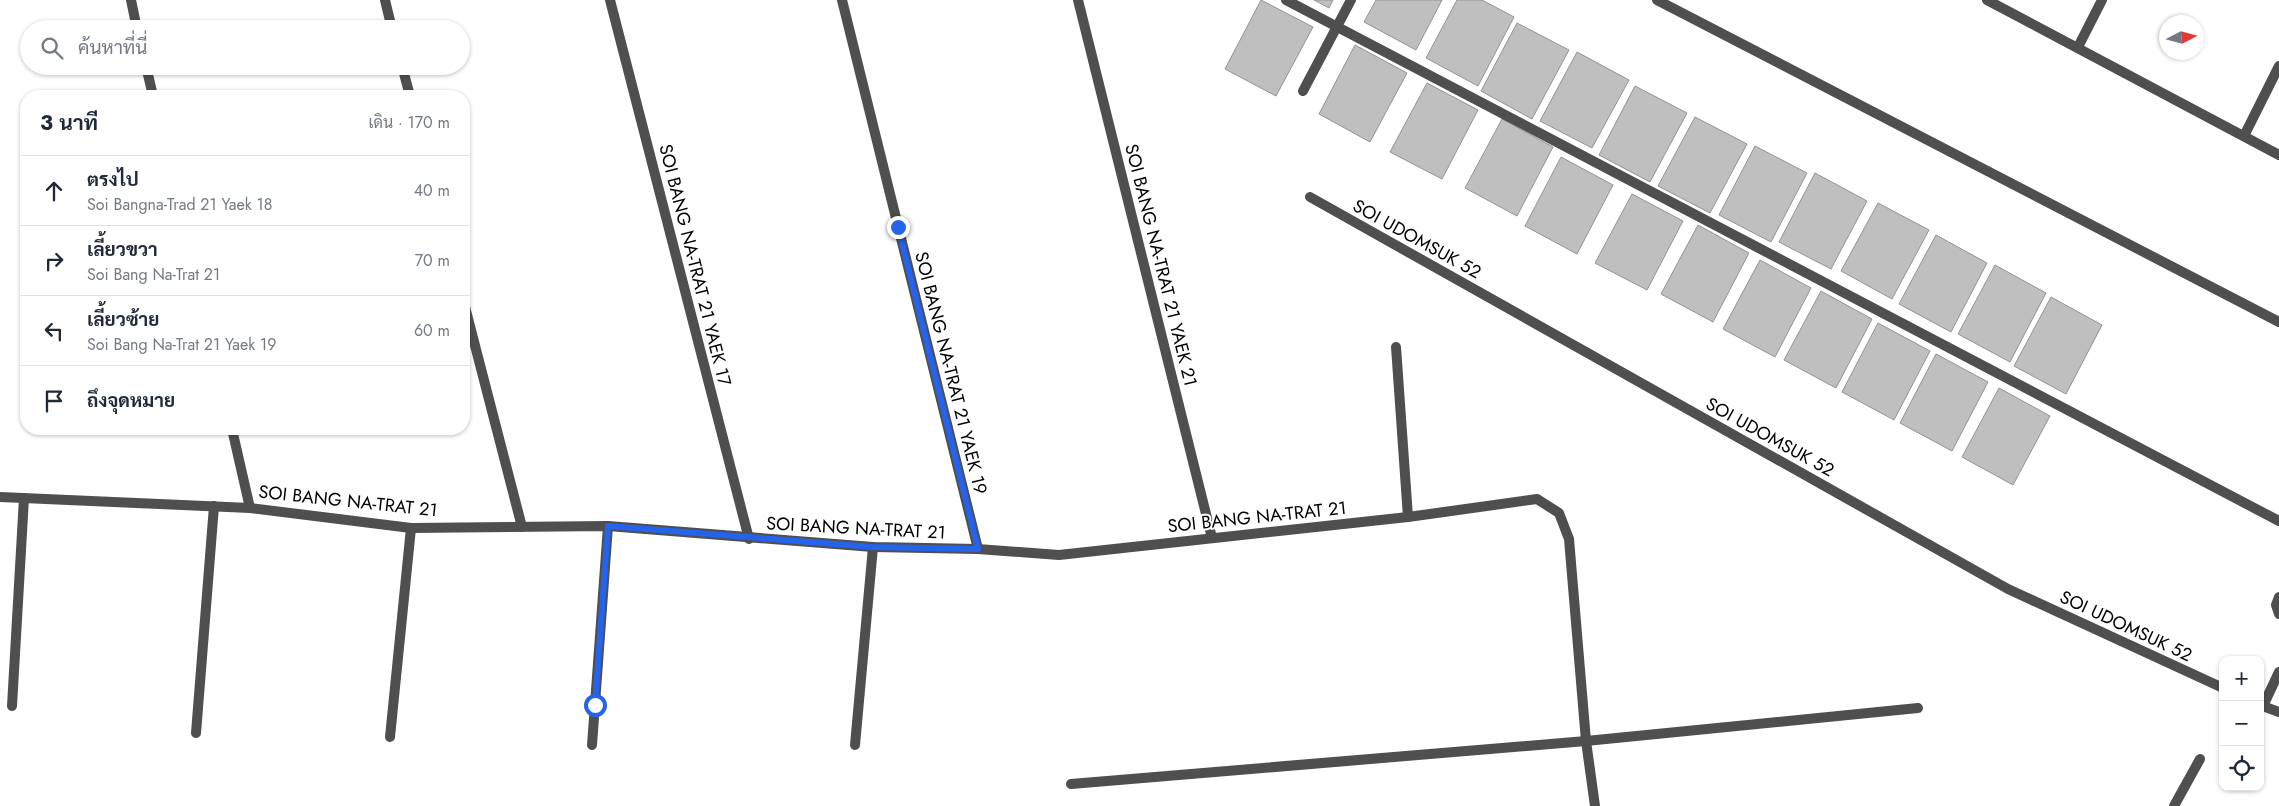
<!DOCTYPE html>
<html lang="th">
<meta charset="utf-8">
<style>
:root{--surface:#fff;--page:#f6f6f7;--text:#1f2937;--muted:#747a83;--line:#e0e1e3}
body{margin:0;font-family:Jost,Sarabun,sans-serif;background:var(--page);color:var(--text)}
.controls{position:absolute;right:15px;bottom:15px;display:grid;overflow:hidden;border-radius:10px;box-shadow:0 1px 4px #0004}
.controls button{width:45px;height:45px;display:grid;place-items:center;padding:0;border:0;border-bottom:1px solid var(--line);background:var(--surface);color:var(--text);font:25px sans-serif}
.compass{position:absolute;left:2159px;top:15px;width:45px;height:45px;border-radius:50%;background:var(--surface);box-shadow:0 1px 4px #0004;rotate:84deg}
.stop{position:absolute;width:15px;height:15px;margin:-11px;border:4px solid #2563eb;border-radius:50%;background:#fff}
.stop.end{background:#2563eb;border-color:#fff;box-shadow:0 1px 5px #0008}
.list{margin:0;padding:0;list-style:none}
h2{display:flex;justify-content:space-between;align-items:center;height:65px;margin:0;padding:0 20px;font-size:21px}
h2 small{font-size:16px;font-weight:400;color:var(--muted)}
.list li{display:grid;grid-template-columns:32px 1fr auto;gap:15px;align-items:center;box-sizing:border-box;height:70px;padding:0 20px;border-top:1px solid var(--line)}
.list b{display:block;font-size:19px;white-space:nowrap}
.list p{margin:0;font-size:16px;white-space:nowrap;color:var(--muted)}
.list em{font-size:16px;font-style:normal;color:var(--muted)}
.icon{flex:none;width:28px;height:28px;fill:none;stroke:currentColor;stroke-width:2;stroke-linecap:round;stroke-linejoin:round}
.map{position:relative;flex:none;width:2279px;height:806px;overflow:hidden}
.search{position:absolute;background:var(--surface);box-shadow:0 1px 4px #0004;left:20px;top:20px;width:450px;height:55px;display:flex;align-items:center;gap:12px;box-sizing:border-box;padding:0 18px;border-radius:28px;color:var(--muted);font-size:19px}
.panel{position:absolute;background:var(--surface);box-shadow:0 1px 4px #0004;left:20px;top:90px;width:450px;height:345px;border-radius:20px}
.map>svg:first-child{display:block}
</style>
<div class="map">
<svg width="2279" height="806" viewBox="0 0 2279 806">
<rect width="100%" height="100%" fill="#fff"/>
<g fill="#bfbfbf" stroke="#939393">
<polygon points="1261,0 1313,27 1276,96 1225,69"/>
<polygon points="1314,0 1333,0 1329,8"/>
<polygon points="1376,0 1442,0 1416,50 1364,22"/>
<polygon points="1457,0 1482,0 1514,17 1478,86 1426,58"/>
<polygon points="1517,23 1569,50 1532,119 1481,91"/>
<polygon points="1355,45 1407,73 1370,142 1319,114"/>
<polygon points="1577,52 1629,80 1592,148 1540,121"/>
<polygon points="1427,83 1478,110 1442,179 1390,152"/>
<polygon points="1635,86 1687,113 1650,182 1599,155"/>
<polygon points="1695,117 1747,144 1710,213 1658,186"/>
<polygon points="1502,119 1553,147 1517,216 1465,188"/>
<polygon points="1755,146 1807,173 1771,242 1719,215"/>
<polygon points="1561,157 1613,185 1577,254 1525,226"/>
<polygon points="1815,173 1867,201 1831,269 1779,242"/>
<polygon points="1632,194 1683,221 1647,290 1595,263"/>
<polygon points="1878,203 1929,230 1892,299 1841,271"/>
<polygon points="1698,225 1749,253 1713,322 1661,294"/>
<polygon points="1936,235 1987,263 1951,332 1899,304"/>
<polygon points="1760,260 1811,288 1775,357 1723,329"/>
<polygon points="1995,265 2046,293 2010,362 1958,334"/>
<polygon points="1821,291 1872,319 1836,388 1784,360"/>
<polygon points="2051,297 2102,325 2066,394 2014,366"/>
<polygon points="1878,323 1930,351 1894,420 1842,392"/>
<polygon points="1936,354 1988,382 1952,451 1900,423"/>
<polygon points="1999,388 2050,416 2013,485 1962,457"/>
</g>
<g fill="none" stroke-linecap="round" stroke-linejoin="round">
<g stroke="#4f4f4f" stroke-width="10">
<polyline points="131,0 137,29"/>
<polyline points="385,0 392,29"/>
<polyline points="610,0 749,539"/>
<polyline points="842,0 978,549"/>
<polyline points="1078,0 1212,538"/>
<polyline points="1286,0 2279,521"/>
<polyline points="1657,0 2279,322"/>
<polyline points="1987,0 2279,155"/>
<polyline points="2078,47 2102,0"/>
<polyline points="146,66 153,96"/>
<polyline points="402,66 410,96"/>
<polyline points="1303,91 1351,0"/>
<polyline points="2244,136 2279,66"/>
<polyline points="1310,197 2008,589 2223,688"/>
<polyline points="464,303 522,527"/>
<polyline points="1396,347 1408,517"/>
<polyline points="232,429 250,508"/>
<polyline points="0,497 250,508 411,528 608,526 873,547 978,549 1059,555 1408,517 1537,499 1559,513 1569,539 1586,741 1595,806"/>
<polyline points="2279,597 2276,605 2279,614"/>
<polyline points="2260,705 2279,712"/>
<polyline points="12,706 24,498"/>
<polyline points="2263,706 2279,672"/>
<polyline points="196,733 214,506"/>
<polyline points="390,737 411,528"/>
<polyline points="592,745 608,526"/>
<polyline points="855,745 873,547"/>
<polyline points="1071,784 1586,741 1918,708"/>
<polyline points="2174,806 2200,759"/>
</g>
</g>
<g fill="none" stroke-linecap="round" stroke-linejoin="round">
<polyline stroke="#2563eb" stroke-width="6" points="595,705 608,526 873,547 978,549 898,227"/>
</g>
<g text-anchor="middle" dominant-baseline="central" stroke-width="4" stroke-linejoin="round" paint-order="stroke">
<g font-size="18" fill="#000" stroke="#fff">
<text transform="translate(1417 239) rotate(29)">SOI UDOMSUK 52</text>
<text transform="translate(695 265) rotate(76)">SOI BANG NA-TRAT 21 YAEK 17</text>
<text transform="translate(1161 265) rotate(76)">SOI BANG NA-TRAT 21 YAEK 21</text>
<text transform="translate(951 373) rotate(76)">SOI BANG NA-TRAT 21 YAEK 19</text>
<text transform="translate(1770 437) rotate(29)">SOI UDOMSUK 52</text>
<text transform="translate(348 501) rotate(6)">SOI BANG NA-TRAT 21</text>
<text transform="translate(1257 517) rotate(-6)">SOI BANG NA-TRAT 21</text>
<text transform="translate(856 528) rotate(3)">SOI BANG NA-TRAT 21</text>
<text transform="translate(2126 626) rotate(25)">SOI UDOMSUK 52</text>
</g>
</g>
</svg>
<div class="controls">
<button>+</button>
<button>−</button>
<button><svg class="icon" aria-label="locate" viewBox="0 0 24 24"><circle cx="12" cy="12" r="6"/><path d="M12 2v4M12 18v4M2 12h4M18 12h4"/></svg></button>
</div>
<svg class="compass" viewBox="-18 -18 36 36"><path d="M0-13l5 13h-10z" fill="#e53935"/><path d="M0 13l5-13h-10z" fill="#747a83"/></svg>
<div class="stop" style="left:595px;top:705px"></div>
<div class="stop end" style="left:898px;top:227px"></div>
<div class="search"><svg class="icon" aria-label="search" viewBox="0 0 24 24"><circle cx="10" cy="10" r="6"/><path d="M15 15l6 6"/></svg>ค้นหาที่นี่</div>
<section class="panel">
<h2>3 นาที<small>เดิน · 170 m</small></h2>
<ul class="list">
<li><svg class="icon" aria-label="ahead" viewBox="0 0 24 24"><path d="M12 20V5M6 11l6-6 6 6"/></svg><div><b>ตรงไป</b><p>Soi Bangna-Trad 21 Yaek 18</p></div><em>40 m</em></li>
<li><svg class="icon" aria-label="right" viewBox="0 0 24 24"><path d="M7 20v-9h11M14 6l5 5-5 5"/></svg><div><b>เลี้ยวขวา</b><p>Soi Bang Na-Trat 21</p></div><em>70 m</em></li>
<li><svg class="icon" aria-label="left" viewBox="0 0 24 24"><path d="M17 20v-9H6M10 6l-5 5 5 5"/></svg><div><b>เลี้ยวซ้าย</b><p>Soi Bang Na-Trat 21 Yaek 19</p></div><em>60 m</em></li>
<li><svg class="icon" aria-label="arrive" viewBox="0 0 24 24"><path d="M6 21V4h12l-3 4 3 4H6"/></svg><div><b>ถึงจุดหมาย</b></div></li>
</ul>
</section>
</div>
